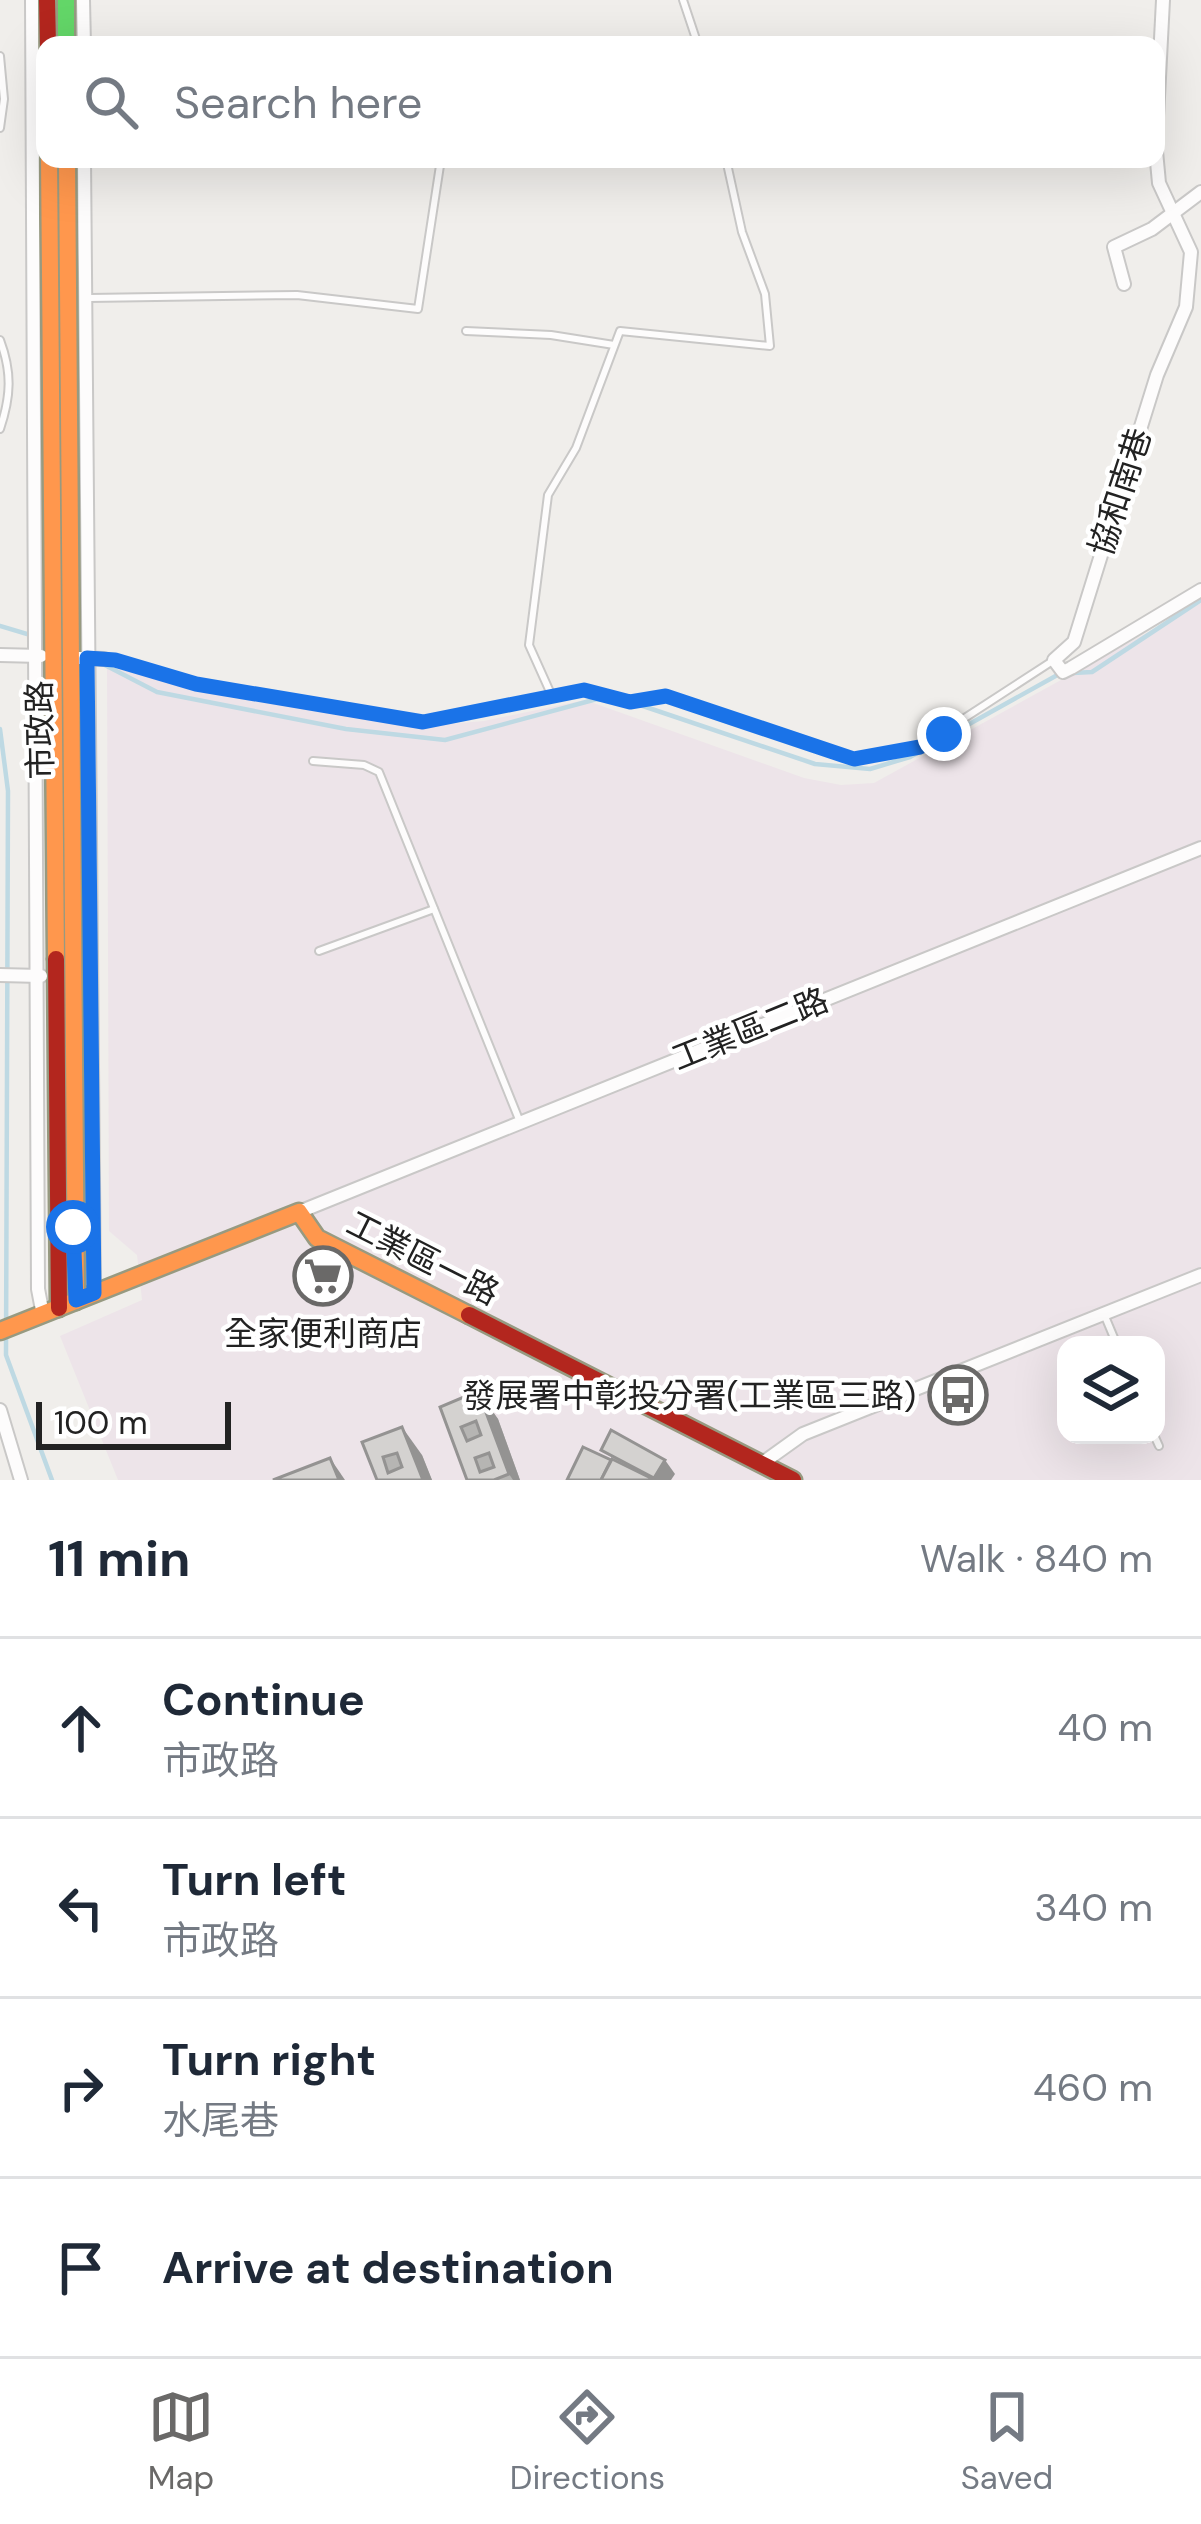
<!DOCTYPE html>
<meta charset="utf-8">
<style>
:root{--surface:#fff;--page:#f2f2f3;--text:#1f2937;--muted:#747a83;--line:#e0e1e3;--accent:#6a6968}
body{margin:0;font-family:"DM Sans","Noto Sans TC",sans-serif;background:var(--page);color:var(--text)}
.controls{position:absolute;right:36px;bottom:36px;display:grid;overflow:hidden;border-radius:24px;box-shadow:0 12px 48px #0002}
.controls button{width:108px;height:108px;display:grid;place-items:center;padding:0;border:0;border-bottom:3px solid var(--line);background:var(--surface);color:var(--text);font:60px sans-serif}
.scale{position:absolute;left:36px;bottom:30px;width:195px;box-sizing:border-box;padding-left:12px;border:6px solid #222;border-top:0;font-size:33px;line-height:42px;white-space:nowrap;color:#222;-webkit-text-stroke:9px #fff;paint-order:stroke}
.stop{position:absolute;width:36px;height:36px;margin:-27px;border:9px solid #1a73e8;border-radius:50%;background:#fff}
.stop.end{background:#1a73e8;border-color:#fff;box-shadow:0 3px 12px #0008}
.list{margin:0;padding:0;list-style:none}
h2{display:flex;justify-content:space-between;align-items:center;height:156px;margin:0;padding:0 48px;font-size:51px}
h2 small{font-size:39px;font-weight:400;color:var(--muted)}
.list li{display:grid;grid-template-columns:78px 1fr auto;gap:36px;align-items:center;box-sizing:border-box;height:180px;padding:0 48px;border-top:3px solid var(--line)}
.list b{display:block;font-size:45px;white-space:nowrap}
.list p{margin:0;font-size:39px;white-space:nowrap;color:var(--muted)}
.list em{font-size:39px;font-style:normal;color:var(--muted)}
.icon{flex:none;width:66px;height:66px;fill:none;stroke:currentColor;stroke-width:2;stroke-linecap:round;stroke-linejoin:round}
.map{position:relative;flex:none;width:1201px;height:1480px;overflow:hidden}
.search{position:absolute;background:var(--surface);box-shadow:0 12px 48px #0002;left:36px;right:36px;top:36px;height:132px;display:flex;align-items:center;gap:30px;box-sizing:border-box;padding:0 42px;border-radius:24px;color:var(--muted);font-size:45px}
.sheet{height:876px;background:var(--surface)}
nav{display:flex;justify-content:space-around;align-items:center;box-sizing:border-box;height:168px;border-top:3px solid var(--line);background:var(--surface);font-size:33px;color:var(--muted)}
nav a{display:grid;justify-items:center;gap:6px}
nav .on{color:var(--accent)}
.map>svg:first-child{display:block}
</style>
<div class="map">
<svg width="1201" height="1480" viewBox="0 0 1201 1480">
<rect width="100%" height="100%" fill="#f0eeeb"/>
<path fill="#ede4e9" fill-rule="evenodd" d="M1201 603V1480H118L60 1336 142 1300 137 1255 109 1231 107 666 231 698 425 726 484 721 585 700 804 778 841 785 874 783ZM1066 1345H1156V1435H1066Z"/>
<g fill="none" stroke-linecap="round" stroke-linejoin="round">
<g stroke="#bed9e3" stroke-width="4.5">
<polyline points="0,626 67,646"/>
<polyline points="99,662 157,692 346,729 445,740 597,699 617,701"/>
<polyline points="1073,673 1092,672 1201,600"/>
<polyline points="634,703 815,764 870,769 910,757 1061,673"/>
<polyline points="0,729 8,791 6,1355 52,1480"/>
</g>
<defs>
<g id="lane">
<polyline points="683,0 698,45"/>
<polyline points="0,56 4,99 0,128"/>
<polyline points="89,298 297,295 418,309 441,159"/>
<polyline points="466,331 551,335 614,345"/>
<path d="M0 340C12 372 11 396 0 429"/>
<polyline points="107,660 196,684 423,722 584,690 630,702 666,696 854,759 920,747 1054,660"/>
<polyline points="551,694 529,645 548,495 576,448 620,331 770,346 765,294 742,232 726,159"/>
<polyline points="313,761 364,765 379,772 520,1122"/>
<polyline points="319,951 434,909"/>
<polyline points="1104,1314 1117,1345"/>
<polyline points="1154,1435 1159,1446"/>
</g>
<g id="street">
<polyline points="32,0 38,1289 43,1315"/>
<polyline points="83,0 84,45"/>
<polyline points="1156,136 1163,0"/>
<polyline points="1156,151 1159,183 1191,252 1186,307 1157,375 1074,642 1054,660 1063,672 1071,668 1201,590"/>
<polyline points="84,159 94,1293"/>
<polyline points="1124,284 1114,247 1152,229 1201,192"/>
<polyline points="0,655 41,656"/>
<polyline points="79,658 104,659"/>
<polyline points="0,975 41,976"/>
<polyline points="299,1212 1201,848"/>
<polyline points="0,1410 21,1480"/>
<polyline points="761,1464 803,1434 1201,1275"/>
</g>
<polyline id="fast" points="66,0 66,45"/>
<g id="slow">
<polyline points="49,159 56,959"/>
<polyline points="67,159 76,1301"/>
<polyline points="0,1331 299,1212 317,1238 469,1315"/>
</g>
<g id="jam">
<polyline points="47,0 48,45"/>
<polyline points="56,959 59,1308"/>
<polyline points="469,1315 793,1480"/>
</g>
</defs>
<use href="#lane" stroke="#c9c8c7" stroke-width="10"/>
<use href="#street" stroke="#c9c8c7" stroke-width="16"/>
<use href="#fast" stroke="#979a81" stroke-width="21"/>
<use href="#slow" stroke="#979a81" stroke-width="21"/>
<use href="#jam" stroke="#979a81" stroke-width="21"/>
<use href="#lane" stroke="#fdfcfc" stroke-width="6"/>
<use href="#street" stroke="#fdfcfc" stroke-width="12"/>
<use href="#fast" stroke="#63d668" stroke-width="16"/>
<use href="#slow" stroke="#ff974d" stroke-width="16"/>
<use href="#jam" stroke="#b3261e" stroke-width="16"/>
</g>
<g fill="#b6b5b3">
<polygon points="478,1391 498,1419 520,1480 467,1480 440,1407"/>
<polygon points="362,1442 422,1455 432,1480 377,1480"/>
</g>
<g fill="#949392">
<polygon points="478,1391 498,1419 520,1480 513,1480 509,1474"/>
<polygon points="402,1427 422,1455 432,1480 423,1480"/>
<polygon points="330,1458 345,1480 339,1480"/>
<polygon points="665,1460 675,1474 671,1480 655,1480 654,1478"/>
</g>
<g fill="#d4d2d0" stroke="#949392" stroke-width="3" fill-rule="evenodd">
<path d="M478 1391 509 1474 494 1480H467L440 1407ZM476 1421 481 1435 467 1441 461 1427ZM489 1453 494 1467 480 1472 475 1458Z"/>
<path d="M402 1427 423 1480H377L362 1442ZM397 1453 402 1467 388 1473 383 1457Z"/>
<polygon points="611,1430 665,1460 654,1478 601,1450"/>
<polygon points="583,1447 611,1460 601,1480 567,1480"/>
<polygon points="330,1458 339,1480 273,1480"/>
<polygon points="612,1459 655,1480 601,1480"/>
</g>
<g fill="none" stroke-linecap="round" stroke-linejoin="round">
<polyline stroke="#1a73e8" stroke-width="15" points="73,1227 76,1300 94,1293 87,658 115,660 196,684 423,722 584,690 630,702 666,696 854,759 920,747 944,734"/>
</g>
<defs>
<symbol id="supermarket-ring" viewBox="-11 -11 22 22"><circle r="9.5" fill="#fff" stroke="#6a6968" stroke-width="1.5"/><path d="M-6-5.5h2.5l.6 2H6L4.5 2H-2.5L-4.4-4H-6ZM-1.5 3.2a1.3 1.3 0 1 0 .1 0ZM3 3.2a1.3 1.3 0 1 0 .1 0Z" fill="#6a6968"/></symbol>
<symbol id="bus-ring" viewBox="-11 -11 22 22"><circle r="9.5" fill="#fff" stroke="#6a6968" stroke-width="1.5"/><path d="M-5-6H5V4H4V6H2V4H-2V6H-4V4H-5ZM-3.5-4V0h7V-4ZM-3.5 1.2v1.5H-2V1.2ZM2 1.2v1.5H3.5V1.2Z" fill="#6a6968"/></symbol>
</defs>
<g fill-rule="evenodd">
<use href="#supermarket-ring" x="290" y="1243" width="66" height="66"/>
<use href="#bus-ring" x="925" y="1362" width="66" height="66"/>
</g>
<g text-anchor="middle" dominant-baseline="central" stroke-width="9" stroke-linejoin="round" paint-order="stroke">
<g font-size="33" fill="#222" stroke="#fff">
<text transform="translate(1120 492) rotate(-72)">協和南巷</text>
<text transform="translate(40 730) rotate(-91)">市政路</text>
<text transform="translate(750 1029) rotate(-22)">工業區二路</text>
<text transform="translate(423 1258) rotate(27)">工業區一路</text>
</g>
<g font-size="33" fill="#222" stroke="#fff">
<text x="323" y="1333">全家便利商店</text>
<text x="916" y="1395" text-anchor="end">發展署中彰投分署(工業區三路)</text>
</g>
</g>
</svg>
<div class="controls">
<button><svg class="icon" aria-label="layers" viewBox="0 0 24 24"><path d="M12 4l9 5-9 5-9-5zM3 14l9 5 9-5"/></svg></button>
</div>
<div class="scale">100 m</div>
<div class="stop" style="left:73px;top:1227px"></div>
<div class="stop end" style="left:944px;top:734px"></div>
<div class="search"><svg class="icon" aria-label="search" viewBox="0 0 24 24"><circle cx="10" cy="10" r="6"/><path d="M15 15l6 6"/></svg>Search here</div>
</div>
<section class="sheet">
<h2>11 min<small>Walk · 840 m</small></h2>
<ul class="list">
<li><svg class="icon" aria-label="ahead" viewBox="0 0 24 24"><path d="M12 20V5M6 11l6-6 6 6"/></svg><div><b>Continue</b><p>市政路</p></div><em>40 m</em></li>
<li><svg class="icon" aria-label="left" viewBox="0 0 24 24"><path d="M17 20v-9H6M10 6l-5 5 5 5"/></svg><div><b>Turn left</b><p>市政路</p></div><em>340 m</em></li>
<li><svg class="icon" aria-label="right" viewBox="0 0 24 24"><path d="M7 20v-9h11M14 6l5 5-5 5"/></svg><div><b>Turn right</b><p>水尾巷</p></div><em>460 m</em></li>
<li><svg class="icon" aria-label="arrive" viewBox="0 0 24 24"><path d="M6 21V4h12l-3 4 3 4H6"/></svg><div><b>Arrive at destination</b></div></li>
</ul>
</section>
<nav>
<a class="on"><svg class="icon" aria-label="map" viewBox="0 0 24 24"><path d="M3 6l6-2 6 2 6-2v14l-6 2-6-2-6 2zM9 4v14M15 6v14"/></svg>Map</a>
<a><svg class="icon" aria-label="directions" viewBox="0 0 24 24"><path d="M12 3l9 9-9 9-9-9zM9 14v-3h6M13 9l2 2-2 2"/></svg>Directions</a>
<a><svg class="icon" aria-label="saved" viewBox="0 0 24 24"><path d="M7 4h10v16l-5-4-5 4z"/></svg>Saved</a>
</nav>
